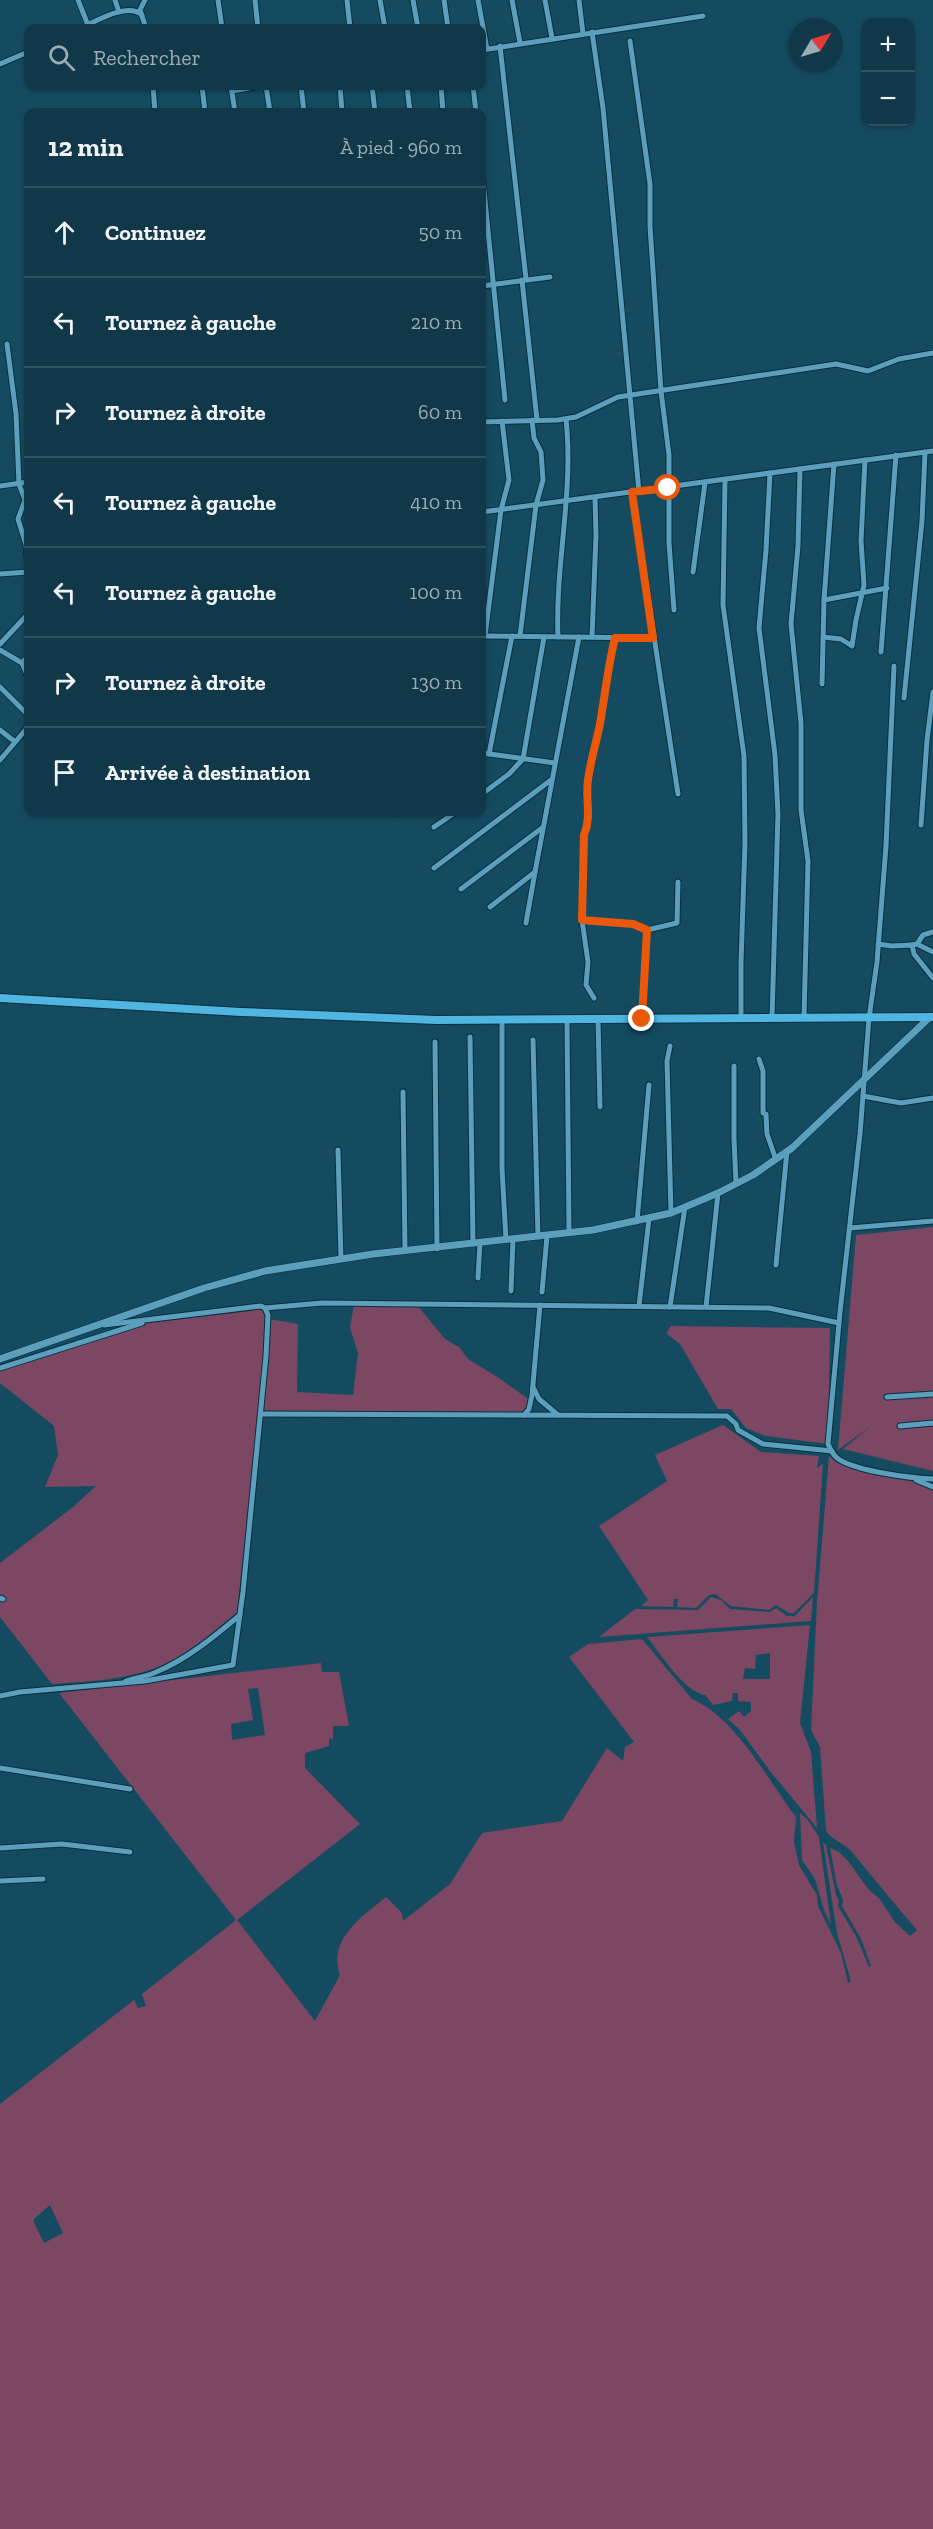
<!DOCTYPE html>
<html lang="fr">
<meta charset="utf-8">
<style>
:root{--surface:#103848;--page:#1e4352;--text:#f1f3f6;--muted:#9cacb4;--line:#305260}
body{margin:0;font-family:"Zilla Slab",serif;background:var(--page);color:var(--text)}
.controls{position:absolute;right:18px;top:18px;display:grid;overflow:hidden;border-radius:12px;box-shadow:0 2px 4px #0004}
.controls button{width:54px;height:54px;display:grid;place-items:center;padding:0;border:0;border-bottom:2px solid var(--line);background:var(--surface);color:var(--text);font:30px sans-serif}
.compass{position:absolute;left:789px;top:18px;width:54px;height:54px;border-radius:50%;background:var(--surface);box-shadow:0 2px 4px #0004;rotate:52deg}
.stop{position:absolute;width:18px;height:18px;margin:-14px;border:4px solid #ea580c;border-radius:50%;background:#fff}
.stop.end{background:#ea580c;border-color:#fff;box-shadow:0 2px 6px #0008}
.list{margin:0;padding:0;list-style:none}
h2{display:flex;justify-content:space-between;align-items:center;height:78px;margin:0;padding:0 24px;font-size:26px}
h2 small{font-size:20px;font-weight:400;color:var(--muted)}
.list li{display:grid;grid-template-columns:39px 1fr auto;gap:18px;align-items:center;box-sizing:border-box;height:90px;padding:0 24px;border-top:2px solid var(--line)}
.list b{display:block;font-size:22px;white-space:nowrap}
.list em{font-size:20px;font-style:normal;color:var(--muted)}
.icon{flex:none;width:33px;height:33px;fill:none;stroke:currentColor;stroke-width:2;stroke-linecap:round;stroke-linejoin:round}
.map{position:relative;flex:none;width:933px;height:2529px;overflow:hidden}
.search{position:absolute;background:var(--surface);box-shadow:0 2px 4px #0004;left:24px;top:24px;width:462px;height:66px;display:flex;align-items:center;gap:15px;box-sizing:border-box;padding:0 21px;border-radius:12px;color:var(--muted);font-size:22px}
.panel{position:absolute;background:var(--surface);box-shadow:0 2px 4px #0004;left:24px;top:108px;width:462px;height:708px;border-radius:12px}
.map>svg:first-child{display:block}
</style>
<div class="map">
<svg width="933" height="2529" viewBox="0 0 933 2529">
<rect width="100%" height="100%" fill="#154b60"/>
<g fill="#7b4762" fill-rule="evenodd">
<polygon points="933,1227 933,1471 843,1449 871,1426 838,1450 856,1235"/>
<path d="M354 1304 417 1305 445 1339 459 1347 468 1359 499 1378 531 1401 524 1415 261 1414 264 1362 237 1612C215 1631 180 1660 153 1669 120 1680 86 1682 52 1684L0 1617V1563L73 1507 96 1486 45 1487 58 1455 54 1426 0 1383V1368L152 1319 261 1306 269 1319 298 1324 297 1392 353 1395 358 1353 350 1328Z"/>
<polygon points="671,1326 830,1328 828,1444 766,1436 746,1428 731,1409 718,1409 680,1344 666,1333"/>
<polygon points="723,1425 761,1452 819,1456 817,1468 823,1464 814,1593 794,1613 789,1613 776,1605 769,1610 731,1606 715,1594 709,1595 696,1608 677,1607 678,1599 674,1599 673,1607 641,1606 648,1600 599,1526 667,1481 655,1455"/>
<path d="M829 1456 838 1463 914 1482 933 1490V2529H0V2104L134 2000 138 2008 146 2006 142 1994 236 1920 59 1693 321 1663 322 1672H339L349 1726H333V1739L329 1738V1746L305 1753V1768L360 1824 237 1920 315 2021 340 1975C327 1939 363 1916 386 1897L402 1913 403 1921 450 1884 482 1833 562 1821 607 1748 623 1761 625 1747 634 1742 569 1657 588 1644 642 1639 692 1699C735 1717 768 1780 796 1817L794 1842 799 1865 817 1895 818 1906 841 1953 848 1983 851 1981 837 1933 823 1842 826 1845 836 1895 839 1900 838 1906 857 1938 869 1967 871 1966 861 1939 842 1906 843 1900 837 1885 830 1848 839 1852 848 1861 869 1890 879 1898 895 1922 910 1936 917 1930C894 1904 873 1877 851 1851 844 1843 833 1841 826 1831L820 1747 811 1730 817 1602ZM258 1688 265 1735 232 1740 231 1724 253 1720 248 1689ZM50 2205 63 2233 44 2243 33 2220Z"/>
<polygon points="711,1597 721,1600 730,1609 770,1612 776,1608 787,1616 795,1616 813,1597 811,1621 599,1637 635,1609 698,1610"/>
<path d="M810 1625 800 1723 811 1752 817 1828 770 1771 740 1730 728 1719 739 1711 744 1717 751 1711V1702L738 1701V1693H733L732 1701 713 1705 705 1695C684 1692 660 1653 647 1637ZM770 1653V1679H743L745 1668 755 1669 756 1655Z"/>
<polygon points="800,1813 807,1819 819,1837 831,1925 824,1910 815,1879 802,1860"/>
</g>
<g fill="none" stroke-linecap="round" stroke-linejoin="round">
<defs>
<g id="minor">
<polyline points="78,0 88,25"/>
<polyline points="115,0 119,12"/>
<polyline points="145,0 140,10 146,28"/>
<polyline points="218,0 222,28"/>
<polyline points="255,0 258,28"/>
<polyline points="347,0 350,28"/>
<polyline points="380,0 385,28"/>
<polyline points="413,0 418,28"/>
<polyline points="444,0 448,28"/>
<polyline points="478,0 487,49"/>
<polyline points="512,0 520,43"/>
<polyline points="545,0 552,38"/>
<polyline points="579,0 583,34"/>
<path d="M81 28C97 21 127 2 142 15"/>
<polyline points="592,32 603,108 639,492"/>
<polyline points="630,41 650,184 650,226 661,391 669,455 669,543 674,610"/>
<polyline points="500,46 526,279"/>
<polyline points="482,50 703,16"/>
<polyline points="0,64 28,52"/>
<polyline points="153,86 155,112"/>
<polyline points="202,86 205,112"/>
<polyline points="231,86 235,112"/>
<polyline points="266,86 270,112"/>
<polyline points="301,86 304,112"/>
<polyline points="340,86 342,112"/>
<polyline points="372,86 375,112"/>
<polyline points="407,86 410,112"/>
<polyline points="441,86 443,112"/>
<polyline points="473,86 476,112"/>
<polyline points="232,91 260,86"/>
<polyline points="482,171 505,400"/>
<polyline points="522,280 537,420"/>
<polyline points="482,286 550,277"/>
<polyline points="7,344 16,414 19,484 25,500 18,519 26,545 28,566"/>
<polyline points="482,422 558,420 576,417 618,397 836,364 868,371 899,359 933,353"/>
<polyline points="800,469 798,546 791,624 801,723 801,810 808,861 804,1018"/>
<polyline points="770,473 766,550 759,628 775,755 778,814 772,1018"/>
<polyline points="725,480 723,605 744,756 745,843 741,963 741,1018"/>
<polyline points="0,486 28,482"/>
<polyline points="632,492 678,794"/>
<polyline points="482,512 933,451"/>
<polyline points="693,572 705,483"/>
<polyline points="0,574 28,572"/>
<polyline points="824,600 887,588"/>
<polyline points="482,636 653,638"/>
<polyline points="485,636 501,510 509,480 502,421"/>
<polyline points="520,636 536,505 543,480 541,452 534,438 532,420"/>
<path d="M558 637C555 564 574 492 566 419"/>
<polyline points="592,637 596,535 595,497"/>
<polyline points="823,637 841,639 852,646 856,620 864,585 861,541 865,460"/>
<polyline points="0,644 28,614"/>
<polyline points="0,650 22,663 28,677"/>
<polyline points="881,652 896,455"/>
<polyline points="22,663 28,656"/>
<path d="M894 666 886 846 877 962 869 1018 860 1134 840 1312 828 1444C830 1448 832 1453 835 1456 849 1471 912 1478 933 1479"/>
<polyline points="822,684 824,600 834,464"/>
<polyline points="0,687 28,715"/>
<polyline points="904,698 922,521 925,452"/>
<polyline points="0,730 14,741"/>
<polyline points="482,753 555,763"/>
<polyline points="489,754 512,636"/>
<polyline points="0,760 28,727"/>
<polyline points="482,794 509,774 523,759 544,637"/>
<polyline points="397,813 399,812"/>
<polyline points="921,825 927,740 933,692"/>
<polyline points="434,827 456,812"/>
<polyline points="434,868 551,780"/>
<polyline points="461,889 542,828"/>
<polyline points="490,907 535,872 579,637"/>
<polyline points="582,920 633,924 647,930"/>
<polyline points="526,923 535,872"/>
<polyline points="878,944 892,946 912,945 914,954 933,978"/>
<polyline points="917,944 923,935 933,932"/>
<polyline points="912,945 917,944 933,952"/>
<path d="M594 998 586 985 588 962 582 920 584 835C590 821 590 809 586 794L615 638"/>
<polyline points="598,1018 600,1107"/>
<polyline points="567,1019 569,1233"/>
<polyline points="642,1019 647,930 677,923 678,882"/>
<polyline points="502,1020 502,1169 506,1240"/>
<polyline points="470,1037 473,1244"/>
<polyline points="533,1040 538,1237"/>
<polyline points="435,1042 437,1249"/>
<polyline points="670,1046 667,1061 671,1213"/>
<polyline points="759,1059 763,1071 763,1113 766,1114 767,1134 776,1160"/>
<polyline points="734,1066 734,1139 736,1183"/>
<polyline points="403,1092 405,1251"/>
<polyline points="863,1096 901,1103 933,1098"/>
<polyline points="338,1150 341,1259"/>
<polyline points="637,1222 649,1085"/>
<polyline points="850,1228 933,1221"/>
<polyline points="776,1265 787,1151"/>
<polyline points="478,1278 480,1243"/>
<polyline points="511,1291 513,1239"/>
<polyline points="542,1292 547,1236"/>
<polyline points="639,1306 649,1219"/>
<polyline points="670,1307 685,1207"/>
<polyline points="706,1307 718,1193"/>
<polyline points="104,1325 261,1306 265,1308 322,1303 769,1308 839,1323"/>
<polyline points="0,1368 142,1323"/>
<polyline points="533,1387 539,1399 558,1415"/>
<polyline points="887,1397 933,1394"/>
<polyline points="261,1414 727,1416 736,1424 738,1430 763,1444 832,1451"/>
<polyline points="524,1415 529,1409 532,1395 540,1305"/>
<polyline points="900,1426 933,1423"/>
<polyline points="916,1480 933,1487"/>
<polyline points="0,1598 3,1599"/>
<path d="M126 1681C135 1678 145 1677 154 1673 186 1660 214 1637 240 1615"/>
<polyline points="0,1696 20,1692 145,1681 233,1665 243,1592 266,1356 268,1315 265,1308"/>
<polyline points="0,1768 130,1789"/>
<polyline points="0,1848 62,1844 130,1852"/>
<polyline points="0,1881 43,1879"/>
</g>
<polyline id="tertiary" points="0,1359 204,1288 265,1271 373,1254 593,1230 671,1213 718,1193 753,1175 792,1148 930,1017"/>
<polyline id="trunk" points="0,998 241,1012 436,1020 933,1017"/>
</defs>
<use href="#minor" stroke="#092f3e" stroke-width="7"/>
<use href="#tertiary" stroke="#092f3e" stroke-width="8"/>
<use href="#trunk" stroke="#092f3e" stroke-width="10"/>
<use href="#minor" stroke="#5b9fbd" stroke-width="5"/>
<use href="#tertiary" stroke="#5b9fbd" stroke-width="7"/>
<use href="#trunk" stroke="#4eb6e0" stroke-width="8"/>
</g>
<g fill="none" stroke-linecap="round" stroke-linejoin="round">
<path stroke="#ea580c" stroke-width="8" d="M642 1019 647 930 633 924 582 920 584 835C592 816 585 800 588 780 591 757 599 735 602 711 606 687 609 662 615 638H653L632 492 668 488"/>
</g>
</svg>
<div class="controls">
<button>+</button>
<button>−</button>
</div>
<svg class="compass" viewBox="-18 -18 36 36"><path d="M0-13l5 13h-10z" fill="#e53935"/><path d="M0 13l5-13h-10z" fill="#9cacb4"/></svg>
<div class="stop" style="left:668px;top:488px"></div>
<div class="stop end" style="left:642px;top:1019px"></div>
<div class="search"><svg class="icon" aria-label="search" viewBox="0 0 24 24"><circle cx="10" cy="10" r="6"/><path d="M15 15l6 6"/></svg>Rechercher</div>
<section class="panel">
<h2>12 min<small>À pied · 960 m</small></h2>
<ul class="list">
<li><svg class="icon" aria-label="ahead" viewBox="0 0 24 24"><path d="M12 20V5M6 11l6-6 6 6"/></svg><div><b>Continuez</b></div><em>50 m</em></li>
<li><svg class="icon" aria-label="left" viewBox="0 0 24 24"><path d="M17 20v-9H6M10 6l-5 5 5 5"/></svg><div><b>Tournez à gauche</b></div><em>210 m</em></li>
<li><svg class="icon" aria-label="right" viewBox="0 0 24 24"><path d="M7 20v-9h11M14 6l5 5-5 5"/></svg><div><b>Tournez à droite</b></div><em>60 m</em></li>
<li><svg class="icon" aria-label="left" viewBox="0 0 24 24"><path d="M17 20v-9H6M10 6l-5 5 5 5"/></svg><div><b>Tournez à gauche</b></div><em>410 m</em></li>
<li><svg class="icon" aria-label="left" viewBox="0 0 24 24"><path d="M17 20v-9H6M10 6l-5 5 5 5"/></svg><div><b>Tournez à gauche</b></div><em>100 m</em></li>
<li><svg class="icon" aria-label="right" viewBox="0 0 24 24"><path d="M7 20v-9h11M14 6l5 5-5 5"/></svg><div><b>Tournez à droite</b></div><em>130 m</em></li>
<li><svg class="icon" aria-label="arrive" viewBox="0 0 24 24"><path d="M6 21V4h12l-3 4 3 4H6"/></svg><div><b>Arrivée à destination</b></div></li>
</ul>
</section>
</div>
